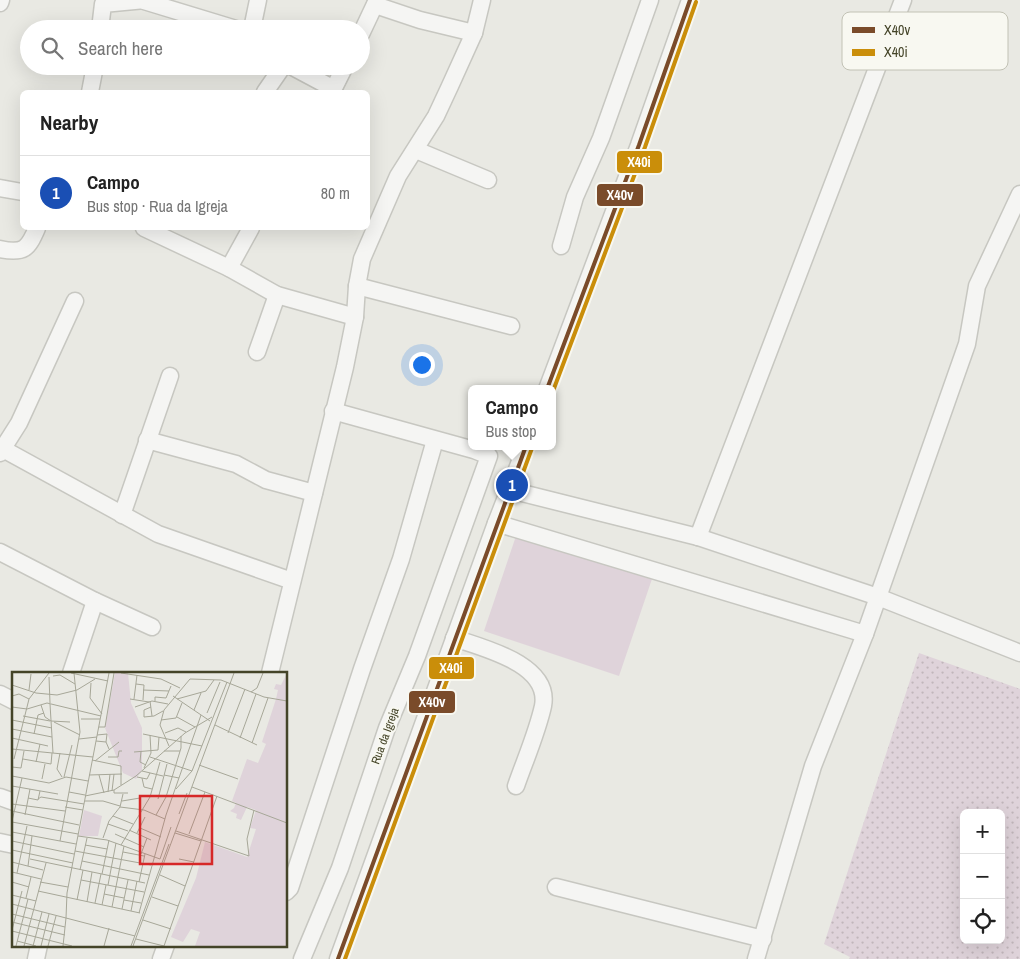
<!DOCTYPE html>
<meta charset="utf-8">
<style>
:root{--surface:#fff;--page:#f2f2f2;--text:#222;--muted:#767676;--line:#e0e0e0;--accent:#b45309}
body{margin:0;font-family:"Archivo Narrow",sans-serif;background:var(--page);color:var(--text)}
.controls{position:absolute;right:15px;bottom:15px;display:grid;overflow:hidden;border-radius:8px;box-shadow:0 5px 20px #0002}
.controls button{width:45px;height:45px;display:grid;place-items:center;padding:0;border:0;border-bottom:1px solid var(--line);background:var(--surface);color:var(--text);font:25px sans-serif}
.you{position:absolute;left:421px;top:364px;width:18px;height:18px;margin:-12px;border:4px solid #fff;border-radius:50%;background:#1a73e8;box-shadow:0 0 0 8px #1a73e833}
.badge{display:grid;place-items:center;width:32px;height:32px;border-radius:50%;background:var(--accent);color:#fff;font-size:16px;font-weight:700}
.pin{position:absolute;translate:-50% -50%;border:2px solid #fff;box-shadow:0 1px 5px #0006}
.popup{position:absolute;left:468px;top:385px;width:88px;height:65px;box-sizing:border-box;display:grid;place-content:center;border-radius:8px;background:var(--surface);filter:drop-shadow(0 1px 4px #0005);font-size:16px;white-space:nowrap;color:var(--muted)}
.popup b{font-size:19px;color:var(--text)}
.popup::after{content:'';position:absolute;left:50%;top:100%;margin-left:-10px;border:10px solid transparent;border-top-color:var(--surface)}
.list{margin:0;padding:0;list-style:none}
h2{display:flex;justify-content:space-between;align-items:center;height:65px;margin:0;padding:0 20px;font-size:21px}
h2 small{font-size:16px;font-weight:400;color:var(--muted)}
.list li{display:grid;grid-template-columns:32px 1fr auto;gap:15px;align-items:center;box-sizing:border-box;height:75px;padding:0 20px;border-top:1px solid var(--line)}
.list b{display:block;font-size:19px;white-space:nowrap}
.list p{margin:0;font-size:16px;white-space:nowrap;color:var(--muted)}
.list em{font-size:16px;font-style:normal;color:var(--muted)}
.icon{flex:none;width:28px;height:28px;fill:none;stroke:currentColor;stroke-width:2;stroke-linecap:round;stroke-linejoin:round}
.map{position:relative;flex:none;width:1020px;height:959px;overflow:hidden}
.search{position:absolute;background:var(--surface);box-shadow:0 5px 20px #0002;left:20px;top:20px;width:350px;height:55px;display:flex;align-items:center;gap:12px;box-sizing:border-box;padding:0 18px;border-radius:28px;color:var(--muted);font-size:19px}
.panel{position:absolute;background:var(--surface);box-shadow:0 5px 20px #0002;left:20px;top:90px;width:350px;height:140px;border-radius:8px}
.map>svg:first-child{display:block}
</style>
<div class="map">
<svg width="1020" height="959" viewBox="0 0 1020 959">
<defs>
<pattern id="grass-dots" width="8" height="8" patternUnits="userSpaceOnUse" patternTransform="scale(1.25)"><rect width="8" height="8" fill="#dfd3da"/><path d="M2 2h.1M6 6h.1" fill="none" stroke="#c1b6bb" stroke-width="1.8" stroke-linecap="round"/></pattern>
<pattern id="water-ripples" width="26" height="14" patternUnits="userSpaceOnUse" patternTransform="scale(1.25)"><rect width="26" height="14" fill="#d6d3af"/><path d="M2 4q2-2 4 0t4 0M15 11q2-2 4 0t4 0" fill="none" stroke="#b9b697"/></pattern>
</defs>
<rect width="100%" height="100%" fill="#e9e9e3"/>
<path fill="url(#grass-dots)" fill-rule="evenodd" d="M919 653 1020 689V959H849L850 957 824 944ZM964 813H1001V940H964Z"/>
<polygon fill="#dfd3da" points="518,530 653,576 619,676 484,631"/>
<polygon fill="url(#water-ripples)" points="902,45 907,47 904,63 896,60"/>
<g fill="none" stroke-linecap="round" stroke-linejoin="round">
<defs>
<g id="minor">
<polyline points="144,1 236,29"/>
<polyline points="0,3 1,0"/>
<polyline points="375,5 420,20 474,33"/>
<polyline points="100,29 103,4 145,0"/>
<polyline points="252,29 258,0"/>
<polyline points="361,34 377,0"/>
<polyline points="291,66 334,89"/>
<polyline points="90,92 95,66"/>
<polyline points="265,92 283,66"/>
<polyline points="332,92 345,66"/>
<polyline points="416,150 488,180"/>
<polyline points="0,188 22,192"/>
<polyline points="144,228 229,268 277,295 355,317"/>
<polyline points="561,246 575,197 601,138 650,0"/>
<path d="M0 249C24 254 28 249 37 228"/>
<polyline points="229,268 251,228"/>
<polyline points="357,286 511,326"/>
<polyline points="257,352 277,295"/>
<polyline points="547,389 639,145 690,0"/>
<polyline points="147,440 236,464 266,480 314,493"/>
<polyline points="3,449 158,534 292,581"/>
<polyline points="0,453 19,423 75,301"/>
<polyline points="510,490 698,537 878,597 1020,653"/>
<polyline points="122,515 170,376"/>
<polyline points="496,523 865,634"/>
<polyline points="698,537 903,0"/>
<polyline points="0,552 95,601 152,627"/>
<path d="M454 638C483 648 551 664 543 706 537 733 525 760 516 786"/>
<polyline points="71,673 95,601"/>
<polyline points="270,673 345,367 355,317 357,286 362,259 398,176 436,116 450,86 474,33 482,0"/>
<polyline points="0,694 14,701"/>
<polyline points="0,797 14,802"/>
<polyline points="0,842 14,845"/>
<polyline points="556,887 763,939"/>
<polyline points="286,892 290,888 362,669 401,559 435,440"/>
<polyline points="36,959 39,945"/>
<polyline points="161,959 166,945"/>
<polyline points="302,959 340,868 387,728 417,656 489,456 474,450 333,411"/>
<polyline points="338,959 496,523 526,446"/>
<polyline points="756,959 813,766 865,634 967,344 977,286 1020,194"/>
</g>
</defs>
<use href="#minor" stroke="#c7c7c1" stroke-width="19"/>
<use href="#minor" stroke="#f5f5f3" stroke-width="16"/>
<defs>
<g id="bus-1">
<polyline points="547,389 639,145 690,0"/>
<polyline points="338,959 526,446"/>
</g>
<g id="bus-2">
<polyline points="553,391 645,147 696,2"/>
<polyline points="345,959 532,448"/>
</g>
</defs>
<use href="#bus-1" stroke="#f8f8f1" stroke-width="8"/>
<use href="#bus-2" stroke="#f8f8f1" stroke-width="8"/>
<use href="#bus-1" stroke="#7a4b2a" stroke-width="4"/>
<use href="#bus-2" stroke="#ca8e0a" stroke-width="4"/>
</g>
<g text-anchor="middle" dominant-baseline="central" stroke-width="4" stroke-linejoin="round" paint-order="stroke">
<g font-size="12" fill="#444428" stroke="#f8f8f1">
<text transform="translate(385 736) rotate(-70)">Rua da Igreja</text>
</g>
</g>
<g transform="translate(12 672)">
<rect width="275" height="275" fill="#e9e9e3"/>
<path d="M275 1V274H183L188 260 179 257 171 270 159 265 184 206 193 170 235 185 244 157 238 156 244 138 235 135 229 148 224 146 225 142 218 139 222 136 224 131 220 129 235 87 246 91 254 72 250 70 264 27 266 18 262 17 264 12 269 13Z" fill="#dfd3da"/>
<path d="M103 1H116L119 31 130 56V98L124 107 111 101 93 56Z" fill="#dfd3da"/>
<path d="M72 138 90 144 86 164H67Z" fill="#dfd3da"/>
<path fill="none" stroke="#a7a798" stroke-width="1" d="M59 1 96 9M97 1 55 221 54 246 123 264M109 1 149 7 168 16M41 4 48 3 63 12M37 5 38 31M79 11 78 26 90 42M124 12 132 13 131 28M0 13 24 21 45 23 65 18 83 7M17 18 19 2M131 18 157 19M239 20 245 16 251 1M0 24 7 22 17 27M161 24 198 49M118 27 137 30M122 27 125 3M165 27 194 19 202 8M138 29 140 44M143 29V25L154 26 159 14M38 32 41 81M29 33 33 45 39 49 58 50M0 35 15 37 35 31 89 44M123 35 140 29 156 32M139 35 132 38V45L142 44 151 39M182 38 189 21M195 41 208 10M11 44 38 49M165 45 183 55M69 47H88M0 48 40 56M149 48 164 46 170 31M42 50 68 63M203 53 245 73M87 55H93L102 1M0 57 40 65M153 61 166 56 174 60M216 61 233 17M22 62 26 43 32 41M131 62 190 74M85 63 95 62 94 70M0 66 36 74M228 66 244 22M67 67 85 65M84 69 94 70 97 77M240 71 256 26M157 74 148 53 152 38 178 7 209 8 252 25 275 29M0 77 81 85M129 79 128 90 134 93M152 79H168M122 80 146 78 147 65M48 81 45 97 50 105M96 85H106L107 79H110M138 85 180 99M2 87 17 27 37 1M11 87 39 92 40 81M80 88 109 94V113M83 89 107 70M24 90 28 72M187 93 226 107M0 95 9 96 12 79M132 96 139 81 138 63M130 99 151 104M77 103 110 102M87 103 92 121M152 103 167 106M0 104 37 111 54 105 76 109M52 105 60 73M125 105 135 107 138 101M130 106 132 115 140 117M30 107 33 92M0 114 46 122M180 115 275 151M164 117 180 99 215 10M102 118V121H116M100 119 102 102M57 120 73 123M96 120 98 102M73 124 102 118 124 104 173 61 200 45M16 126 26 128 28 119M26 127 29 125 72 132M146 127 155 92M73 129H91L108 134M110 129 128 126M0 132 53 139M53 135 71 138M108 135 132 138 153 147M0 139 67 153M167 142 175 121M13 143 18 117M144 143 154 125 169 76V64M101 144 121 152M0 149 10 106M0 150 66 162M96 152 116 159M128 156 149 165M117 158 139 168M164 159 237 184 235 167 242 138M0 160 64 172M125 161 133 145M163 161 189 169M103 162 132 175M177 162 193 120M66 164 95 168 148 187 159 155M91 166 97 149 108 135 111 122M0 169 62 182M48 169 68 60 62 1M73 173 95 177M109 173 138 125 148 90M0 178 61 191M63 179 139 193M111 180 132 184M129 182 135 166M18 187 133 211M167 187 182 190M70 189 137 203M0 190 31 198M16 194 20 164M68 198 75 166M0 200 29 207M5 201 15 154M90 202 97 168M148 203 173 214M69 208 132 220M0 210 17 215M28 210 56 215M127 210 133 182M96 213 104 171M26 219 128 241M92 222 112 226M0 223 24 229M140 225 166 234M14 226 19 205M65 228 71 198M112 228 129 231M75 230 80 200M83 231 89 202M0 232 54 246 51 274M90 233 94 213M100 235 112 174M110 237 116 208M119 239 125 209M127 241 154 143 189 43M0 242 53 255M131 248 159 257M0 250 53 263M0 258 10 219M0 259 60 274M124 267 152 274M5 269 24 274M4 274 16 227M12 274 34 191M21 274 30 240M29 274 37 242M36 274 44 244M92 274 97 256M119 274 157 172M121 274 222 1M152 274 205 124"/>
<path fill="#d62828" fill-opacity="0.15" stroke="#d62828" stroke-width="2.5" d="M128 124H200V192H128Z"/>
<rect width="275" height="275" fill="none" stroke="#444428" stroke-width="2.5"/>
</g>
<rect x="842" y="12" width="166" height="58" rx="8" fill="#f8f8f1" stroke="#c2c2b5" stroke-width="1"/>
<rect x="852" y="27" width="23" height="6" fill="#7a4b2a"/>
<rect x="852" y="49" width="23" height="7" fill="#ca8e0a"/>
<g font-size="14" fill="#444428">
<text x="884" y="35">X40v</text>
<text x="884" y="57">X40i</text>
</g>
<g stroke="#f8f8f1" stroke-width="2">
<rect x="616" y="150" width="47" height="24" rx="5" fill="#ca8e0a"/>
<rect x="596" y="183" width="48" height="24" rx="5" fill="#7a4b2a"/>
<rect x="428" y="656" width="47" height="24" rx="5" fill="#ca8e0a"/>
<rect x="408" y="690" width="48" height="24" rx="5" fill="#7a4b2a"/>
</g>
<g font-size="14" text-anchor="middle" font-weight="bold" fill="#fff">
<text x="639" y="167">X40i</text>
<text x="620" y="200">X40v</text>
<text x="451" y="673">X40i</text>
<text x="432" y="707">X40v</text>
</g>
</svg>
<div class="controls">
<button>+</button>
<button>−</button>
<button><svg class="icon" aria-label="locate" viewBox="0 0 24 24"><circle cx="12" cy="12" r="6"/><path d="M12 2v4M12 18v4M2 12h4M18 12h4"/></svg></button>
</div>
<div class="you"></div>
<div class="pin badge" style="left:512px;top:485px;background:#1a4fb4">1</div>
<div class="popup"><b>Campo</b>Bus stop</div>
<div class="search"><svg class="icon" aria-label="search" viewBox="0 0 24 24"><circle cx="10" cy="10" r="6"/><path d="M15 15l6 6"/></svg>Search here</div>
<section class="panel">
<h2>Nearby<small></small></h2>
<ul class="list">
<li><span class="badge" style="background:#1a4fb4">1</span><div><b>Campo</b><p>Bus stop · Rua da Igreja</p></div><em>80 m</em></li>
</ul>
</section>
</div>
